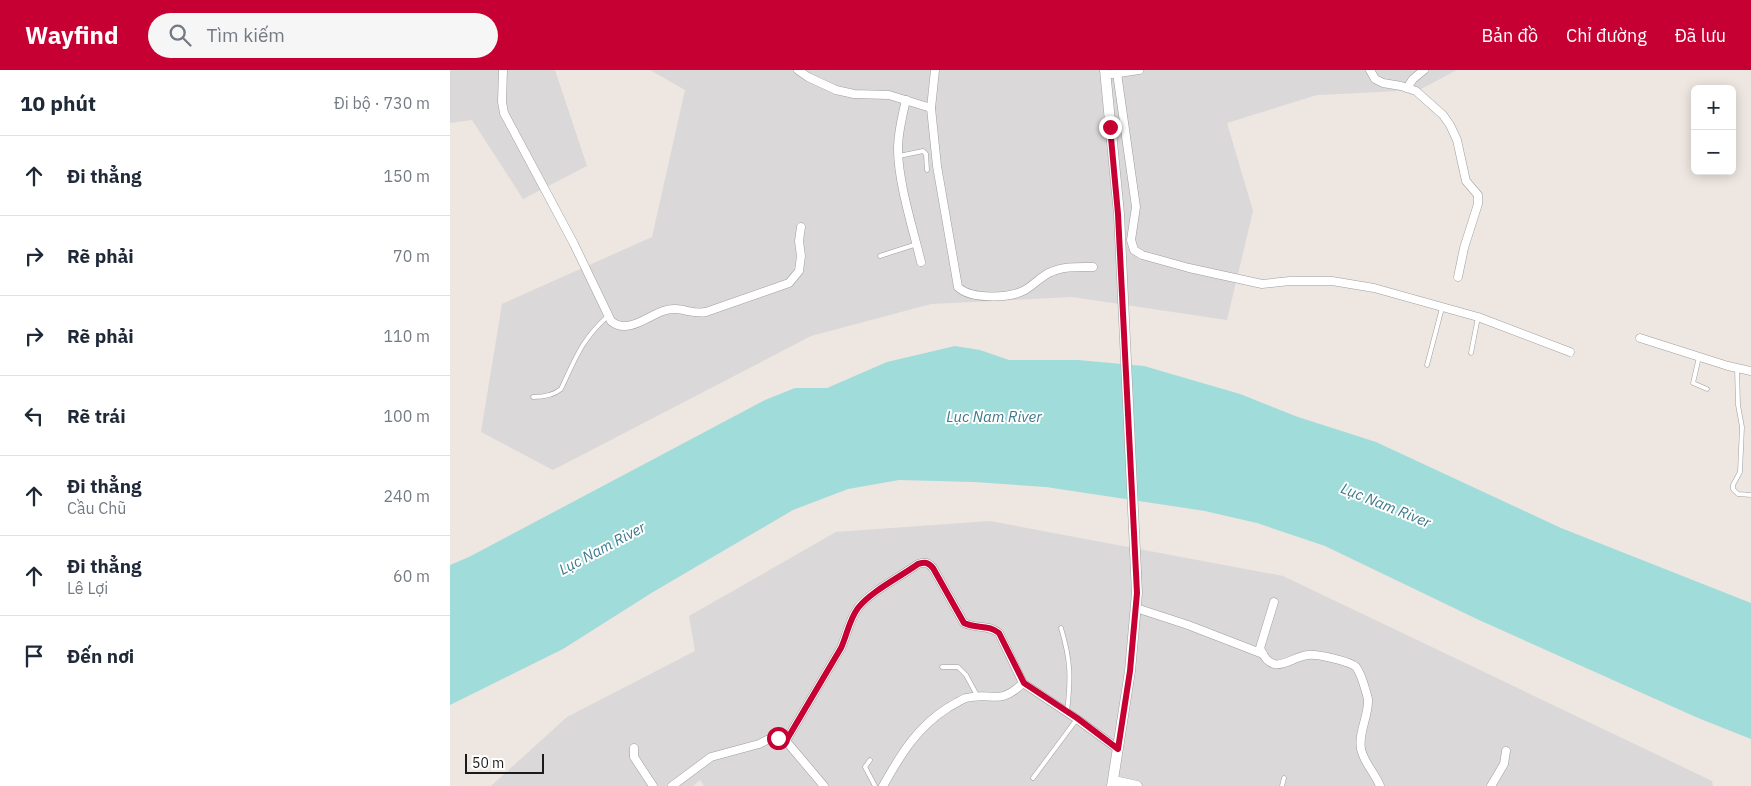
<!DOCTYPE html>
<html lang="vi">
<meta charset="utf-8">
<style>
:root{--surface:#fff;--page:#f6f6f7;--text:#1f2937;--muted:#747a83;--line:#e0e1e3;--accent:#c70034}
body{margin:0;font-family:"IBM Plex Sans",sans-serif;background:var(--page);color:var(--text)}
.controls{position:absolute;right:15px;top:15px;display:grid;overflow:hidden;border-radius:8px;box-shadow:0 2px 12px #0003}
.controls button{width:45px;height:45px;display:grid;place-items:center;padding:0;border:0;border-bottom:1px solid var(--line);background:var(--surface);color:var(--text);font:25px sans-serif}
.scale{position:absolute;left:15px;bottom:12px;width:79px;box-sizing:border-box;padding-left:5px;border:2px solid #1b1b1b;border-top:0;font-size:14px;line-height:18px;white-space:nowrap;color:#1b1b1b;-webkit-text-stroke:4px #fff;paint-order:stroke}
.stop{position:absolute;width:15px;height:15px;margin:-11px;border:4px solid #c70034;border-radius:50%;background:#fff}
.stop.end{background:#c70034;border-color:#fff;box-shadow:0 1px 5px #0008}
.list{margin:0;padding:0;list-style:none}
h2{display:flex;justify-content:space-between;align-items:center;height:65px;margin:0;padding:0 20px;font-size:21px}
h2 small{font-size:16px;font-weight:400;color:var(--muted)}
.list li{display:grid;grid-template-columns:32px 1fr auto;gap:15px;align-items:center;box-sizing:border-box;height:80px;padding:0 20px;border-top:1px solid var(--line)}
.list b{display:block;font-size:19px;white-space:nowrap}
.list p{margin:0;font-size:16px;white-space:nowrap;color:var(--muted)}
.list em{font-size:16px;font-style:normal;color:var(--muted)}
.icon{flex:none;width:28px;height:28px;fill:none;stroke:currentColor;stroke-width:2;stroke-linecap:round;stroke-linejoin:round}
.map{position:relative;flex:none;width:1301px;height:716px;overflow:hidden}
header{display:flex;align-items:center;gap:30px;box-sizing:border-box;height:70px;padding:0 25px;background:var(--accent);color:#fff}
header strong{font-size:24px}
nav{display:flex;gap:28px;margin-inline-start:auto;font-size:18px}
.search{width:350px;height:45px;background:var(--page);display:flex;align-items:center;gap:12px;box-sizing:border-box;padding:0 18px;border-radius:28px;color:var(--muted);font-size:19px}
main{display:flex}
aside{flex:1;background:var(--surface)}
.map>svg:first-child{display:block}
</style>
<header>
<strong>Wayfind</strong>
<div class="search"><svg class="icon" aria-label="search" viewBox="0 0 24 24"><circle cx="10" cy="10" r="6"/><path d="M15 15l6 6"/></svg>Tìm kiếm</div>
<nav><a>Bản đồ</a><a>Chỉ đường</a><a>Đã lưu</a></nav>
</header>
<main>
<aside>
<h2>10 phút<small>Đi bộ · 730 m</small></h2>
<ul class="list">
<li><svg class="icon" aria-label="ahead" viewBox="0 0 24 24"><path d="M12 20V5M6 11l6-6 6 6"/></svg><div><b>Đi thẳng</b></div><em>150 m</em></li>
<li><svg class="icon" aria-label="right" viewBox="0 0 24 24"><path d="M7 20v-9h11M14 6l5 5-5 5"/></svg><div><b>Rẽ phải</b></div><em>70 m</em></li>
<li><svg class="icon" aria-label="right" viewBox="0 0 24 24"><path d="M7 20v-9h11M14 6l5 5-5 5"/></svg><div><b>Rẽ phải</b></div><em>110 m</em></li>
<li><svg class="icon" aria-label="left" viewBox="0 0 24 24"><path d="M17 20v-9H6M10 6l-5 5 5 5"/></svg><div><b>Rẽ trái</b></div><em>100 m</em></li>
<li><svg class="icon" aria-label="ahead" viewBox="0 0 24 24"><path d="M12 20V5M6 11l6-6 6 6"/></svg><div><b>Đi thẳng</b><p>Cầu Chũ</p></div><em>240 m</em></li>
<li><svg class="icon" aria-label="ahead" viewBox="0 0 24 24"><path d="M12 20V5M6 11l6-6 6 6"/></svg><div><b>Đi thẳng</b><p>Lê Lợi</p></div><em>60 m</em></li>
<li><svg class="icon" aria-label="arrive" viewBox="0 0 24 24"><path d="M6 21V4h12l-3 4 3 4H6"/></svg><div><b>Đến nơi</b></div></li>
</ul>
</aside>
<div class="map">
<svg width="1301" height="716" viewBox="0 0 1301 716">
<rect width="100%" height="100%" fill="#ede6e1"/>
<g fill="#dad8d9">
<polygon points="0,0 105,0 137,96 73,129 22,50 0,53"/>
<polygon points="200,0 1007,0 969,20 867,25 777,53 803,141 777,250 622,227 481,234 361,266 103,400 31,362 52,234 202,167 235,20"/>
<polygon points="540,451 833,506 1262,711 1263,716 254,716 250,710 243,716 41,716 117,647 245,581 239,546 386,462"/>
</g>
<polygon fill="#a0dcda" points="505,276 530,280 559,290 628,290 694,296 790,324 848,347 926,372 1111,458 1301,533 1301,669 1248,648 1029,550 875,476 807,453 755,441 596,417 524,412 449,410 398,419 343,440 203,522 113,579 0,635 0,495 19,487 315,330 345,318 377,318 437,292"/>
<g fill="none" stroke-linecap="round" stroke-linejoin="round">
<defs>
<g id="service">
<polyline points="449,86 473,81 476,84 477,100"/>
<polyline points="430,186 467,174"/>
<polyline points="1021,283 1028,247"/>
<polyline points="1249,287 1243,313 1257,319"/>
<polyline points="977,295 992,238"/>
<polyline points="1287,298 1288,335 1292,357 1290,402 1283,415 1283,419 1288,424 1301,425"/>
<path d="M83 327C93 327 103 326 111 319 126 287 132 269 159 245"/>
<path d="M611 558C621 591 621 608 617 642"/>
<polyline points="492,597 508,597 516,605 528,627"/>
<polyline points="420,690 415,697 425,716"/>
<polyline points="583,708 627,649"/>
<polyline points="832,716 834,708"/>
</g>
<g id="minor">
<path d="M53 0 52 32 54 43 124 174 161 251C177 265 198 246 213 241 230 235 240 245 256 242L339 213 349 201 351 186 349 171 351 157"/>
<polyline points="348,0 358,7 386,20 404,24 439,25 481,38"/>
<path d="M485 0 481 38 487 96 508 217C521 230 560 228 575 220 584 215 591 206 601 202 614 196 629 197 643 197"/>
<polyline points="920,0 925,9 933,13 951,16 966,21 993,45 1000,55 1007,70 1016,111 1028,125 1028,134 1014,178 1008,207"/>
<polyline points="667,3 686,137 681,170 684,180 692,185 739,198 812,214 840,211 882,211 924,218 1028,247 1120,282"/>
<polyline points="662,4 689,0"/>
<polyline points="957,18 963,9 974,0"/>
<path d="M456 30C452 47 448 62 448 79 448 112 463 159 471 192"/>
<polyline points="1190,268 1278,296 1301,301"/>
<path d="M824 532 810 578C823 609 839 587 858 585 867 584 900 591 906 597 910 602 912 609 914 615 915 619 917 624 918 629 919 646 908 662 911 679 914 693 925 703 930 716"/>
<polyline points="686,538 738,555 813,584"/>
<path d="M336 671 391 578C397 565 399 550 408 538 420 522 450 507 468 494 475 492 478 492 483 498L514 553C526 559 538 554 549 563L573 613 627 649 668 679"/>
<polyline points="184,678 184,687 203,716"/>
<polyline points="222,716 261,687 309,674 319,669 328,668 336,671 374,716"/>
<path d="M433 716C451 684 467 657 499 637 505 634 510 630 516 628 543 621 548 637 573 613"/>
<polyline points="1041,716 1054,694 1056,681"/>
</g>
<g id="tertiary">
<polyline points="655,0 669,144 687,523 680,601 662,716"/>
<polyline points="664,711 687,716"/>
</g>
</defs>
<use href="#service" stroke="#9f9f9f" stroke-width="5"/>
<use href="#minor" stroke="#9f9f9f" stroke-width="9"/>
<use href="#tertiary" stroke="#9f9f9f" stroke-width="11"/>
<use href="#service" stroke="#fff" stroke-width="4"/>
<use href="#minor" stroke="#fff" stroke-width="8"/>
<use href="#tertiary" stroke="#fff" stroke-width="10"/>
</g>
<g fill="none" stroke-linecap="round" stroke-linejoin="round">
<path stroke="#c70034" stroke-width="6" d="M328 668 336 671 391 578C397 565 399 550 408 538 420 522 450 507 468 494 475 492 478 492 483 498L514 553C526 559 538 554 549 563L574 613 627 648 668 679 680 601 687 523 668 144 660 57"/>
</g>
<g text-anchor="middle" dominant-baseline="central" stroke-width="4" stroke-linejoin="round" paint-order="stroke">
<g font-size="15" font-style="italic" fill="#3d798c" stroke="#fff">
<text x="544" y="346">Lục Nam River</text>
<text transform="translate(936 435) rotate(22)">Lục Nam River</text>
<text transform="translate(152 478) rotate(-28)">Lục Nam River</text>
</g>
</g>
</svg>
<div class="controls">
<button>+</button>
<button>−</button>
</div>
<div class="scale">50 m</div>
<div class="stop" style="left:328px;top:668px"></div>
<div class="stop end" style="left:660px;top:57px"></div>
</div>
</main>
